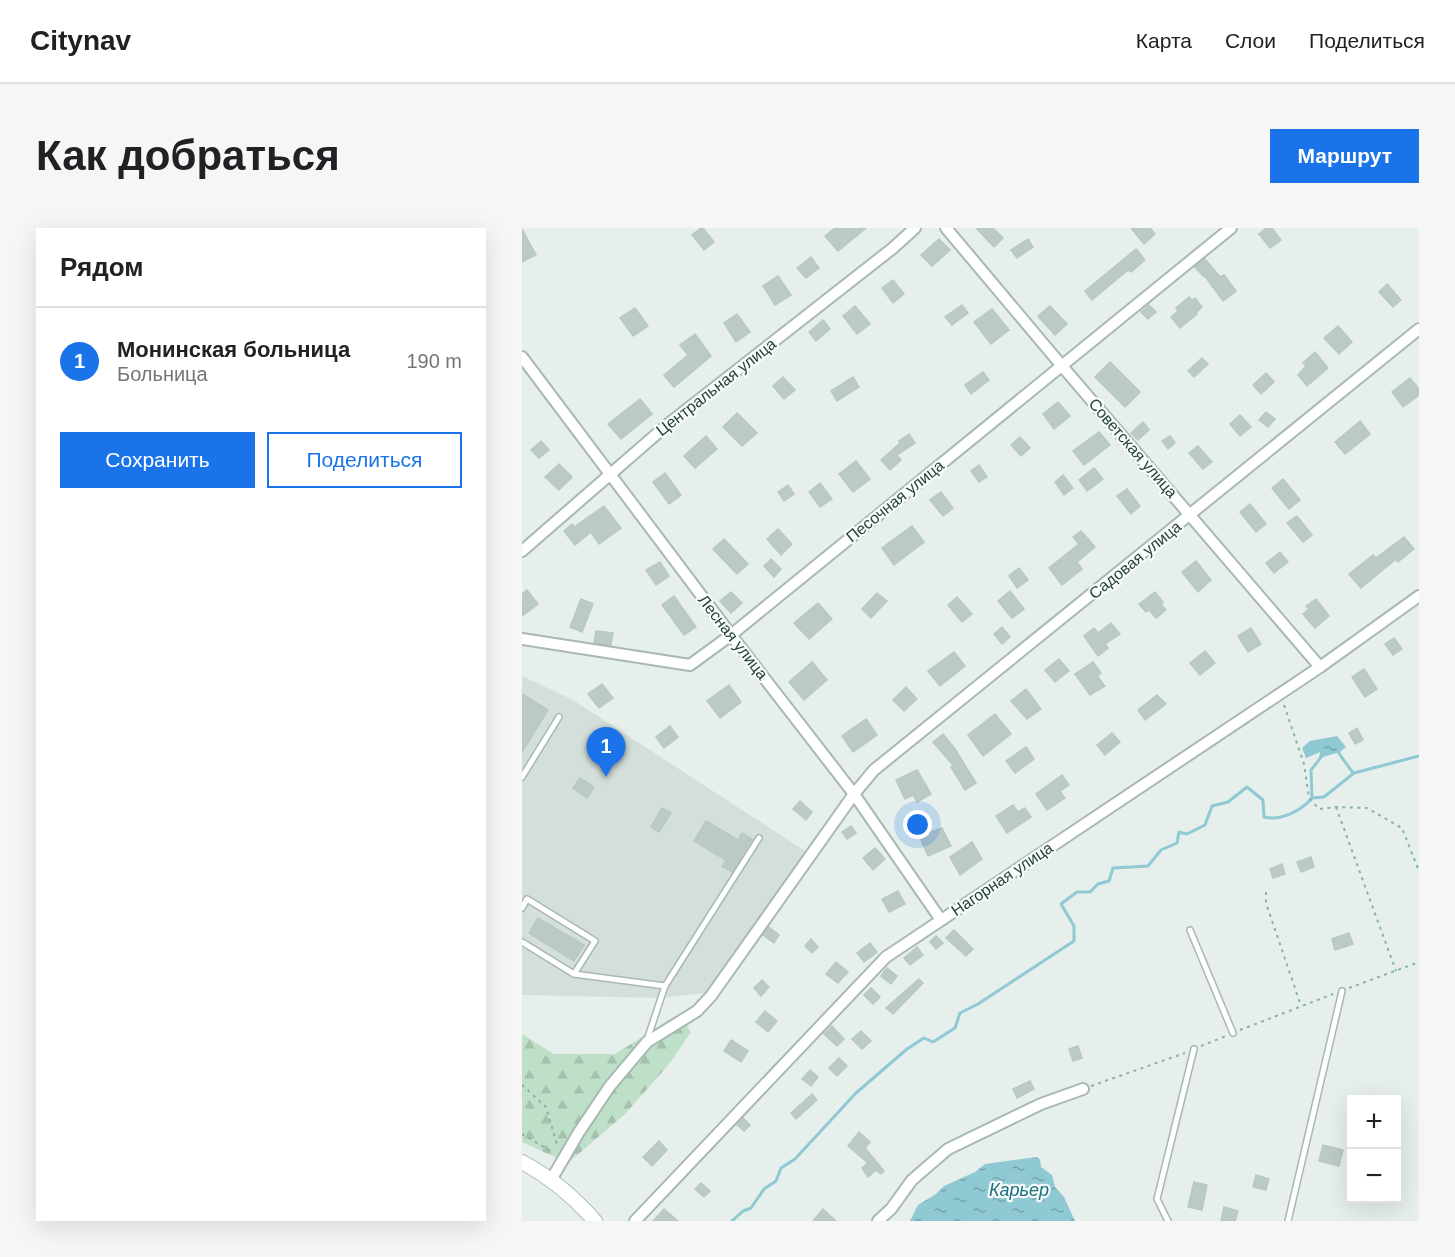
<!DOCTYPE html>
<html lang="ru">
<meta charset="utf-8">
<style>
:root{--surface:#fff;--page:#f6f6f6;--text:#202124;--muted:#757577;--line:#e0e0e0;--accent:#1a73e8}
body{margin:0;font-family:Helvetica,sans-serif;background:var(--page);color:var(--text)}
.controls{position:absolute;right:18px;bottom:18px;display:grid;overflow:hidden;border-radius:0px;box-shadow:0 6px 24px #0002}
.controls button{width:54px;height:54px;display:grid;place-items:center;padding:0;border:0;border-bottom:2px solid var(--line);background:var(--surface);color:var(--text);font:30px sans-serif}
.you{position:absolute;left:396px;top:597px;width:21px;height:21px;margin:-15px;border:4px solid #fff;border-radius:50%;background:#1a73e8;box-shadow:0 0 0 9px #1a73e833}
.badge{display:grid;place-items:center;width:39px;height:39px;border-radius:50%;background:var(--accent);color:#fff;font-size:20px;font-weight:700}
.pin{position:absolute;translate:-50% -50px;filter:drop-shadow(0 2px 3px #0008)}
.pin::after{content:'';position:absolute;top:32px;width:21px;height:18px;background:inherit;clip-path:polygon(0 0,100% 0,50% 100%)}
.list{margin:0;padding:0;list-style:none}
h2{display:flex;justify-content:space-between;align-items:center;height:78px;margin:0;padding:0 24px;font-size:26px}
h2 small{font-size:20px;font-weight:400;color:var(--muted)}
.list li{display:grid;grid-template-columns:39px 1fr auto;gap:18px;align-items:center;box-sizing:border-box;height:108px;padding:0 24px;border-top:2px solid var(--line)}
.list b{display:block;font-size:22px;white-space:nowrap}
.list p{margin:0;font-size:20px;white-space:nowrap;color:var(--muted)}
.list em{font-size:20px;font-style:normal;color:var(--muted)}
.actions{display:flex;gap:12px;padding:18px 24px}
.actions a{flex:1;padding:14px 0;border:2px solid var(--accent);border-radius:0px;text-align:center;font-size:21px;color:var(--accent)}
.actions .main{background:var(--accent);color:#fff}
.map{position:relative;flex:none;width:897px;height:993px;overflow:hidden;border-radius:0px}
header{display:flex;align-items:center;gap:36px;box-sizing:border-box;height:84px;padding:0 30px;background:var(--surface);border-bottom:2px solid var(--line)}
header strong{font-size:28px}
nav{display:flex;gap:33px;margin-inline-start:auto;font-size:21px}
.intro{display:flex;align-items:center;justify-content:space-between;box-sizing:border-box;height:144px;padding:0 36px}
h1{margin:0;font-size:42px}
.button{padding:15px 27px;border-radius:0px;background:var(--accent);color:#fff;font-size:21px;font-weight:700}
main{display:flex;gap:36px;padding:0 36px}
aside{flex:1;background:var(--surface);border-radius:0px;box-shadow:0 6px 24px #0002}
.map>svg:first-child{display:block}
</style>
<header>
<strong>Citynav</strong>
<nav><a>Карта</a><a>Слои</a><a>Поделиться</a></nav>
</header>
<div class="intro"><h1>Как добраться</h1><a class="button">Маршрут</a></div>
<main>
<aside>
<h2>Рядом<small></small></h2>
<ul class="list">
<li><span class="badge">1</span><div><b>Монинская больница</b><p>Больница</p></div><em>190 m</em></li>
</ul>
<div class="actions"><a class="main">Сохранить</a><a>Поделиться</a></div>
</aside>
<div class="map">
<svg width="897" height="993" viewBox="0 0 897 993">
<defs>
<pattern id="forest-firs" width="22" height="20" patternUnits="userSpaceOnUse" patternTransform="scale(1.5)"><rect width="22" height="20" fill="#bfe0c8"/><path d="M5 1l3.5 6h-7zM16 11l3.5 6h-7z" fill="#a4c1ad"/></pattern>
<pattern id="water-ripples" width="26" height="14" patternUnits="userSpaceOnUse" patternTransform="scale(1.5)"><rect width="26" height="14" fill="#8ec9d4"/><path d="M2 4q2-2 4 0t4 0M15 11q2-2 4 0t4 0" fill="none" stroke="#74a5ad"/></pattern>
</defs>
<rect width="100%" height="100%" fill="#e6efeb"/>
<polygon fill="#d4dfda" points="0,448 51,472 286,625 184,765 138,770 0,767"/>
<polygon fill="url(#forest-firs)" points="157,786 169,804 148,835 103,886 46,935 0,914 0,806 32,826 93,826"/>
<g fill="url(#water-ripples)">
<polygon points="815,508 824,519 818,524 797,530 798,524 784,530 780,520 788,513"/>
<polygon points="515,929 518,932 519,939 530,947 533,959 542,969 553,993 388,993 396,977 414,966 422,958 453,944 463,936"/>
</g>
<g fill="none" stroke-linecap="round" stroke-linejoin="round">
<g stroke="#8ec9d4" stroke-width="3">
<polyline points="816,524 831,545"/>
<polyline points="790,570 789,542 800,528"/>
<path d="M210 993 221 983 229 980 242 961 254 953 259 940 273 931 334 865 385 821 402 810 411 814 433 800 438 785 456 776 552 713V698L539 676 555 664H568L576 656 587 653 591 640 626 638 639 622 655 615 657 604 665 606 683 597 690 578 706 574 725 559 741 572 742 589C759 593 779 583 790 570L802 569 832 545 897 528"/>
</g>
</g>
<g fill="#bbcac4" stroke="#b8c9c2" stroke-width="1.5">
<polygon points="179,0 181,0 192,14 182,22 170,7"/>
<polygon points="313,0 344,0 316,23 303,8"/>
<polygon points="454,0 471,0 481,10 472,19"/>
<polygon points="609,0 628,0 633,6 622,16"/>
<polygon points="744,0 750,0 759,12 748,20 737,6"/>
<polygon points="0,1 14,27 0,34"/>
<polygon points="417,11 428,22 410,38 399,27"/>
<polygon points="506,11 511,19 495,30 489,22"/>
<polygon points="614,21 623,32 609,44 606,42 570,72 563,63"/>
<polygon points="289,29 297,40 284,50 275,40"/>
<polygon points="683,31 698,49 702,47 714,63 701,73 682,47 681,48 673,39"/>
<polygon points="256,48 269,67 253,77 241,58"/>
<polygon points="371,52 382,66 371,75 360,60"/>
<polygon points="865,56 879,72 871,79 857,64"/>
<polygon points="667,69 670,72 673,70 680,79 674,85 675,86 658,100 649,89 656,83 654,80"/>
<polygon points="440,77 446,85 430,97 423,89"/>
<polygon points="627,77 634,84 626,91 619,84"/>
<polygon points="333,78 348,96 335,106 321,88"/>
<polygon points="528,78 545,96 533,107 516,88"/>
<polygon points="113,80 126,98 111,108 98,90"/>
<polygon points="470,81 487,102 469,116 452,94"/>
<polygon points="215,86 228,104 214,114 202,95"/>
<polygon points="301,92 308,101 294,113 287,104"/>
<polygon points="816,98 830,114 817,126 802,110"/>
<polygon points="173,106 189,128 152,159 142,147 166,127 158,117"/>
<polygon points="793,124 806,140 785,158 776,147 784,138 781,135"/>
<polygon points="680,130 686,136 672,149 666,143"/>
<polygon points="588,134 618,164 603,179 573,149"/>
<polygon points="461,144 467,152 449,166 443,157"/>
<polygon points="744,145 752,154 739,166 731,157"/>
<polygon points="261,149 273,162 262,171 251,158"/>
<polygon points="331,149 337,159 315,173 309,163"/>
<polygon points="888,150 897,161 897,167 881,179 870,164"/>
<polygon points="118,171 130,186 99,211 86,196"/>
<polygon points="536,174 548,188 532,201 521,186"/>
<polygon points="744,184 753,191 746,199 737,192"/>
<polygon points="215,185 235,205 220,218 201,199"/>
<polygon points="718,187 729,199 718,208 708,196"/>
<polygon points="838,193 848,206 823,226 813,214"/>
<polygon points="621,194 627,202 616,212 609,205"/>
<polygon points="577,204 588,217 562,237 551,223"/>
<polygon points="387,206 393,215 375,227 379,232 368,242 359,232 378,215 377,213"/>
<polygon points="184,208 195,221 173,240 162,228"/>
<polygon points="648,208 653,215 646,221 640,213"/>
<polygon points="498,209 508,220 499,228 489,217"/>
<polygon points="19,213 27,222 17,230 9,222"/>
<polygon points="676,218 690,234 681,241 667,225"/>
<polygon points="334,233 348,251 331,264 317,246"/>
<polygon points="37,236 50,249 37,262 23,249"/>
<polygon points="457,237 465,249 457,254 449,243"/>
<polygon points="572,240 581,251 565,263 557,252"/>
<polygon points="143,245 159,267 147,276 131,254"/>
<polygon points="541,247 551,260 542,267 533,254"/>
<polygon points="761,251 778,272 767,281 750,260"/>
<polygon points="298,255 310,271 298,279 287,264"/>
<polygon points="266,257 272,266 262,273 256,264"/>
<polygon points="605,261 618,278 609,286 595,268"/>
<polygon points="419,264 431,280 421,288 408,272"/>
<polygon points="728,276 744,296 734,304 718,284"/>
<polygon points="82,278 99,300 77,316 69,304 53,317 42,303 50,296 52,299"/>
<polygon points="775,288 790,307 781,314 765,295"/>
<polygon points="390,298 402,314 372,337 360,320"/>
<polygon points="256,301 270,316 259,327 245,311"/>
<polygon points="559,303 573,319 555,334 560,341 540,357 527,340 557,316 551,309"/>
<polygon points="882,309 892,321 876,334 874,331 839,360 827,346 851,327 854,330"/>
<polygon points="202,311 226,336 215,346 191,321"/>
<polygon points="758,324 766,334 752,345 744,335"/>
<polygon points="249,331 259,341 252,349 242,338"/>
<polygon points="674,333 689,352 676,364 660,344"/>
<polygon points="138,334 147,348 134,357 124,342"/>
<polygon points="497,340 506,352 495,360 487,348"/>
<polygon points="5,362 16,376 0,388 0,366"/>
<polygon points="488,363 502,381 490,390 476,373"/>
<polygon points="209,364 220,375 209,385 198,373"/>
<polygon points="633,364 641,374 639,376 644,382 634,390 627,382 624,384 617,376"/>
<polygon points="355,365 365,373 349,390 340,381"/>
<polygon points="152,368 174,399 162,407 140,377"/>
<polygon points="435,369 450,386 440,394 426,377"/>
<polygon points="59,371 71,376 60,404 48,399"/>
<polygon points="794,371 807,388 793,400 781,386 787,381 784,378"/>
<polygon points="296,375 310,391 287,411 272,395"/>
<polygon points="589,395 598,406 583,416 586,420 576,428 562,408 572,400 576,405"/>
<polygon points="480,399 488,409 480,416 472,406"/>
<polygon points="729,400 739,416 726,424 716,408"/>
<polygon points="74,403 91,405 89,417 72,415"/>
<polygon points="872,410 880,421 871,427 863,416"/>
<polygon points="683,423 693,435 678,447 668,435"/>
<polygon points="432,424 443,438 418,458 406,443"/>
<polygon points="537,431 547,443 533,454 523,442"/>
<polygon points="290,434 305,452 282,472 267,454"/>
<polygon points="571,434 579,445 575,448 583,458 568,467 553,446"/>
<polygon points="842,441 855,461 843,469 830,449"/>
<polygon points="80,456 91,470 77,480 66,466"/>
<polygon points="207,457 219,474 198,490 185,473"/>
<polygon points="384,459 395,471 382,483 371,472"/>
<polygon points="504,461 519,481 505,491 489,473"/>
<polygon points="0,466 26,482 0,524"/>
<polygon points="635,467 644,476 623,492 616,482"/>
<polygon points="473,486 489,506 461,528 446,507"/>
<polygon points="344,491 355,507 331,524 320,508"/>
<polygon points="148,498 156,509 142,520 134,509"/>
<polygon points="835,500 841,512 833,516 827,505"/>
<polygon points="590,505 598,514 583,527 575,517"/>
<polygon points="421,506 433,521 454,555 443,562 429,539 431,537 411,514"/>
<polygon points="504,519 512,531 493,545 484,533"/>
<polygon points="395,542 409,566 395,574 391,567 383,571 374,552"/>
<polygon points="540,547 547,557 538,563 543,570 525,582 514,566"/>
<polygon points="58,550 72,559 65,570 51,560"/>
<polygon points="278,573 290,584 284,592 271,581"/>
<polygon points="491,577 496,584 503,580 509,589 485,605 474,588"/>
<polygon points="140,580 149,585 137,604 129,599"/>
<polygon points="184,593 216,612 220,605 230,611 210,644 200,638 204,632 172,613"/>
<polygon points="329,598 334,605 325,611 320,604"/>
<polygon points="420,600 429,618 406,628 399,612 408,608 407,605"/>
<polygon points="450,614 460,631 438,647 428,629"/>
<polygon points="353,620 363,631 351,642 341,630"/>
<polygon points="789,629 792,639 779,644 775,634"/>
<polygon points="760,636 763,646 751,650 748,641"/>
<polygon points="376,663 383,676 367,684 360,671"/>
<polygon points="16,690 62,717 52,733 7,705"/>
<polygon points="247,699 257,707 252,715 241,707"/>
<polygon points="432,702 451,721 444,728 424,710"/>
<polygon points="827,705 831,716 813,722 810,711"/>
<polygon points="414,708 421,715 414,721 408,714"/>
<polygon points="289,711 296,719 290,725 283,718"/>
<polygon points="348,715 355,724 342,734 335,725"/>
<polygon points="395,719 401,727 388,737 382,730"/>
<polygon points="314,734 326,744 316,755 304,746"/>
<polygon points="365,740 375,748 369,756 359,748"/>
<polygon points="397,751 401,755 371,786 364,780"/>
<polygon points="240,752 247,759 239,768 232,760"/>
<polygon points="349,760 358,769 351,776 342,767"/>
<polygon points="243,783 255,793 246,804 234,794"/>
<polygon points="310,798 322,811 315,818 302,806"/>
<polygon points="339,803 349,813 340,821 330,811"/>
<polygon points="209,812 226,823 219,834 202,823"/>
<polygon points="556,818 560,830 551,833 547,821"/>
<polygon points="317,830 325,838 315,848 307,840"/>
<polygon points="288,842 296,849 289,858 280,851"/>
<polygon points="508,853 512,861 495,870 491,861"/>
<polygon points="290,866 295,872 274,891 269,885"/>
<polygon points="221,890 228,897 222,903 215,897"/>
<polygon points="337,904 348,914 343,920 362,943 359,946 354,942 346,949 340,940 346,935 326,918"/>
<polygon points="137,913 145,922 130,938 121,929"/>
<polygon points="801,917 821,922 817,938 797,933"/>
<polygon points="734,947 747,951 744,962 731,959"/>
<polygon points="672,954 685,957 680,982 666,979"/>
<polygon points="179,955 188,963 182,969 173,961"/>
<polygon points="702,979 716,983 713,993 699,993"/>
<polygon points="142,981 156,993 131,993"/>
<polygon points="301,981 314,993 291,993"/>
</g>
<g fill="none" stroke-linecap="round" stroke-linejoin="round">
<defs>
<g id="service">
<polyline points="0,549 37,489"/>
<polyline points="0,680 5,671 73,713 52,746"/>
<polyline points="668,702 711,805"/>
<polyline points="0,714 52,746 143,758 237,610"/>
<polyline points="125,812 143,758"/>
<polyline points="646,993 635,971 672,821"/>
<polyline points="766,993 820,763"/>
</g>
<g id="minor">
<polyline points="424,0 540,138 798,439"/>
<polyline points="0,129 209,407 332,566 419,692"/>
<polyline points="0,323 145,197 371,20 393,0"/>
<polyline points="0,411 168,437 209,407 709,0"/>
<polyline points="29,952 57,904 88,858 125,814 175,783 189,768 332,566 352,542 897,101"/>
<polyline points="113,993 364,729 798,439 897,368"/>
<polyline points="356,993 369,981 390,952 426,921 519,876 561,861"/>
</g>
<path id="secondary" d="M0 934C28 949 52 969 73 993"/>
</defs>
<use href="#service" stroke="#a8b8b2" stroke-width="8"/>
<use href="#minor" stroke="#a8b8b2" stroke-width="14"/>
<use href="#secondary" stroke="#a4bbb3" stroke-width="16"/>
<g stroke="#86b3a5" stroke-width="2" stroke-dasharray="3 4.5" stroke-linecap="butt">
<polyline points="762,477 782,536 787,570 797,581 814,579 845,580 880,600 897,643"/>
<polyline points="814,579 874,743"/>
<polyline points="744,664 744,675 779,778"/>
<polyline points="827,760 897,734"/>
<polyline points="718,802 811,766"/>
<polyline points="679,818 704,808"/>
<polyline points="0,857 24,879 36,920"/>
<polyline points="569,858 663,825"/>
<polyline points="0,906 32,925"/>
</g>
<use href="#service" stroke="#fff" stroke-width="5"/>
<use href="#minor" stroke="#fff" stroke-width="10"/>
<use href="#secondary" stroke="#fff" stroke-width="14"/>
</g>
<g text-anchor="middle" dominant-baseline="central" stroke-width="4.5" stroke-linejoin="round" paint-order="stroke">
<g font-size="16" fill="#24423a" stroke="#f7fbf9">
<text transform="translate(194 159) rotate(-38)">Центральная улица</text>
<text transform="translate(611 220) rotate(49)">Советская улица</text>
<text transform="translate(373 273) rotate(-39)">Песочная улица</text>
<text transform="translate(613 332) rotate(-39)">Садовая улица</text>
<text transform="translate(211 409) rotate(52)">Лесная улица</text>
<text transform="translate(480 651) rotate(-34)">Нагорная улица</text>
</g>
<g font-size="18" font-style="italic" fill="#1c6f80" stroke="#f7fbf9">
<text x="497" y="962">Карьер</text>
</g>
</g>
</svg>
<div class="controls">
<button>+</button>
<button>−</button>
</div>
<div class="you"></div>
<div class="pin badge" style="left:84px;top:549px">1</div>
</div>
</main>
